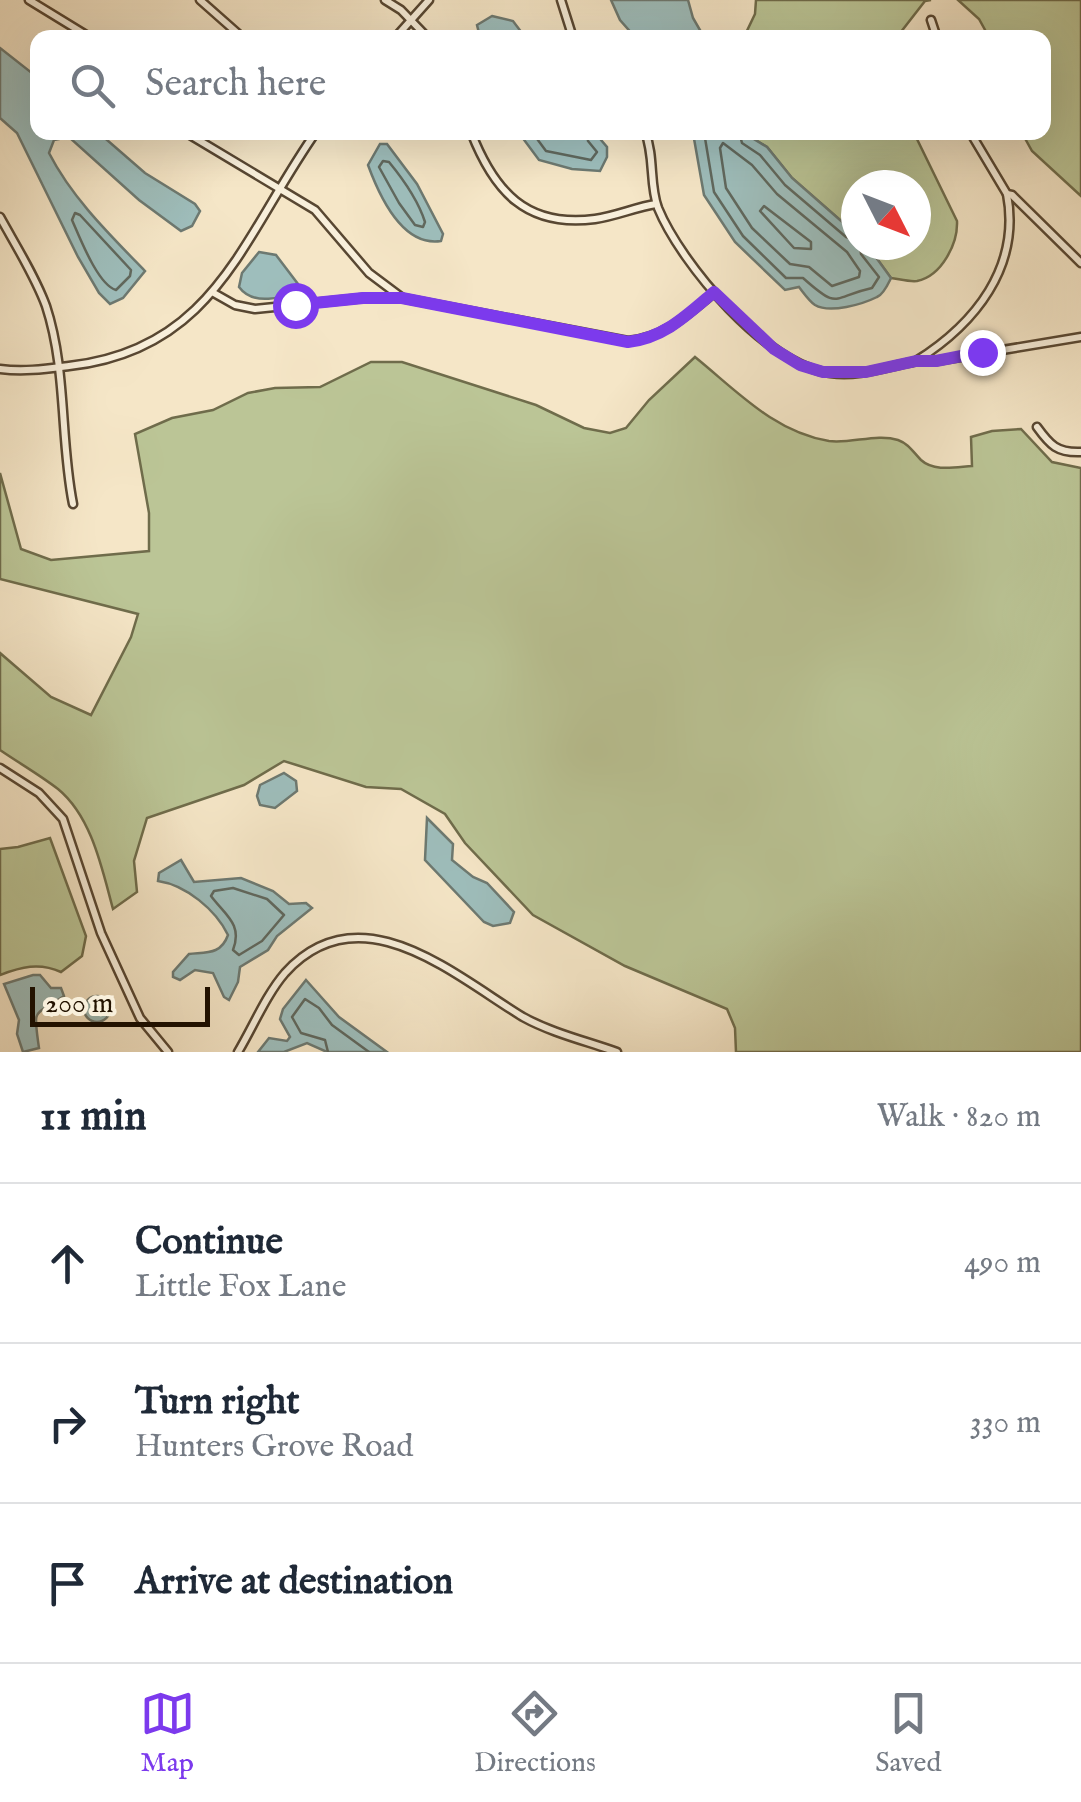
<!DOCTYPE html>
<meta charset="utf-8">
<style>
:root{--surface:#fff;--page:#f6f6f7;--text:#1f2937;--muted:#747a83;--line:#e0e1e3;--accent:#7c3aed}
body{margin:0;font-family:"IM FELL English",serif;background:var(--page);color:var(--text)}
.compass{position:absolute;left:841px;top:170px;width:90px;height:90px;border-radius:50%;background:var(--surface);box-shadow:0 10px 40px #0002;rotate:132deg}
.scale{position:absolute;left:30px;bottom:25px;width:180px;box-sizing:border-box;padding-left:10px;border:5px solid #231200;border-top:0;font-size:28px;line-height:35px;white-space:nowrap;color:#231200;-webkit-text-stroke:8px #f8efdb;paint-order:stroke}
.stop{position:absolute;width:30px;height:30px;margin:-22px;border:8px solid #7c3aed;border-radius:50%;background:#fff}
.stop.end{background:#7c3aed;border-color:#fff;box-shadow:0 2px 10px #0008}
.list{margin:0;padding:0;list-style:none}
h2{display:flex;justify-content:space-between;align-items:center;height:130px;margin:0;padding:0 40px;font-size:42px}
h2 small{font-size:32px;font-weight:400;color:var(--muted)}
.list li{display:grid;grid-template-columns:65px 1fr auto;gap:30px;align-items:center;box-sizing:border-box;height:160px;padding:0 40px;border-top:2px solid var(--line)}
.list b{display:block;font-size:38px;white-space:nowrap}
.list p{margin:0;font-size:32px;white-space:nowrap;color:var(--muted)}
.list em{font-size:32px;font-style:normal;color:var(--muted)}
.icon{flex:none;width:55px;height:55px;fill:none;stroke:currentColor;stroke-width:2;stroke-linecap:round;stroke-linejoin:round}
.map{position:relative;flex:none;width:1081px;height:1052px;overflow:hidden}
.search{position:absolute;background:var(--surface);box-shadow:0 10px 40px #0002;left:30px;right:30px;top:30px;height:110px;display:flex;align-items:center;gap:25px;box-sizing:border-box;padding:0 35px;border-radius:20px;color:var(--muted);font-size:38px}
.sheet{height:610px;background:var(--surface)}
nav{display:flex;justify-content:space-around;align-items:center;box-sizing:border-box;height:140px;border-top:2px solid var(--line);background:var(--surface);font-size:28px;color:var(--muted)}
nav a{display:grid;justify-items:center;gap:5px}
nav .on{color:var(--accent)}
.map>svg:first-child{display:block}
</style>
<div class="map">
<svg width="1081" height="1052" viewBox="0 0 1081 1052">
<rect width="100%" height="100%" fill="#f5e6c7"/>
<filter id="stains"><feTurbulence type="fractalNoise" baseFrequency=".002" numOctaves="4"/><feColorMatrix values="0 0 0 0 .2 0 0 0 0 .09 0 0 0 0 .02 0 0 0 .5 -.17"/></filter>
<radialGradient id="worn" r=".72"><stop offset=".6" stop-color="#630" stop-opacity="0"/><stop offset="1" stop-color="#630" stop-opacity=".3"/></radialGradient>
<g fill="#bbc596" stroke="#6f6c4b" stroke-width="2.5">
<polygon points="756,0 931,0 925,1 897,37 744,37 755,14"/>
<polygon points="958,0 1081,0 1081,196 1032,151 1022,133 1044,132 1044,38 989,37 979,19"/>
<path d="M744 133H914L957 221C958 243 942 276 917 281 909 282 899 279 891 278L867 245H916V185H856V234L792 178 767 147Z"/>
<path d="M695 357C737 391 774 432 829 441 851 444 877 433 898 440 909 444 913 452 921 460 934 472 956 467 972 466L971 437 992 431 1021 429 1052 462 1081 468V1052H736L735 1028 727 1009 625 966 533 915 465 843 445 814 401 789 366 787 284 761 244 785 147 818 134 861 137 892 113 909C102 869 92 817 58 789 40 775 19 763 0 750V653L51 697 91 715 131 637 138 614 0 579V473L21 549 51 560 149 551V513L135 434 172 418 213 410 248 393 275 388 320 387 371 362H402L536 405 584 428 610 433 626 428 649 400Z"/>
<path d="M50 838 86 936 82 956 61 972C39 962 21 967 0 975V849L18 847Z"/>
</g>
<g fill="#9ebebc" stroke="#6d7971" stroke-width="2.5">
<polygon points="611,0 688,0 693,18 704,37 635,37 620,20"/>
<polygon points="492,16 513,21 525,37 480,37 477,25"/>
<path d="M0 48 37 77 38 132 99 133 145 173 195 204 200 211 192 226 181 231 139 200 69 137 54 140 49 153C72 198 110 235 145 271L123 298 110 304 99 293 78 257 17 133 0 118Z"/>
<polygon points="519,133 595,133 607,147 607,157 600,171 572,169 539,160"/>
<path d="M693 133H744L767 147 792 178 856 234V245H867L891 278C888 284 884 294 877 297 863 304 830 314 815 305 809 301 803 292 799 287L785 290 735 242 704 195Z"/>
<path d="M380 144H387L417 184 443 234 441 241C402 247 379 195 368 165Z"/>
<path d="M259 252 276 255 301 288C283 299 253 306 239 287L242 273Z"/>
<polygon points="284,773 296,781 297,791 275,808 260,805 257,796 260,785"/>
<polygon points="427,818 453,844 452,860 473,877 487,883 514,912 510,923 493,926 484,922 425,860"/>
<path d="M181 860 194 882 241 878 273 891 289 904 306 903 312 908 277 936 268 950 240 967 238 982 229 1000 224 997 213 973 195 970 180 980 173 977V972L189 954C206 952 221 955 228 935 216 910 186 885 158 881L159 873Z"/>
<path d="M33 975H40L51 988H61L64 996C33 1018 33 1005 39 1048L23 1052 17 1034 19 1020 4 984Z"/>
<polygon points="306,980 339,1017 387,1052 327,1052 307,1043 284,1052 258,1052 269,1038 287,1041 290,1037 280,1019 283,1009"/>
<circle cx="97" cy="1009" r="13"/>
</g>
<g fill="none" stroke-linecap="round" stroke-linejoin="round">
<g stroke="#60685e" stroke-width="2.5">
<polyline points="532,132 546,151 591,160 597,152 588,141 587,132"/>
<path d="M704 132 714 192 743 236 786 278H803C840 311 831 297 872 288L879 277 861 254 860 245"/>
<polyline points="739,132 742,143 760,155 785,185 846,237 856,240"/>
<polygon points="723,143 752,165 777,194 847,252 860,271 859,277 832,286 809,267 790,264 752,228 726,188 720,148"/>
<path d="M383 161 389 162C403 179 418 200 425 222L423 227 415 225 399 203 379 167Z"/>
<polygon points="764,206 811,242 811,249 794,248 760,211"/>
<path d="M75 213 80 215 131 270 130 276 116 290C98 285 80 238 72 220Z"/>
<path d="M233 888 267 899 284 915 262 941 239 955 233 950C243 924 225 915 211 896L214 891Z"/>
<polyline points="328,1052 325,1040 301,1033 292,1017 305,999 319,1008 332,1025 369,1052"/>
</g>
<defs>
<g id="minor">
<polyline points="29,0 91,38"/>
<polyline points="200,0 243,38"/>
<polyline points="385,0 401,10 428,38"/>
<polyline points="561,0 573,38"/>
<polyline points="931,20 937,38"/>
<polyline points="395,38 429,0"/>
<polyline points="185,132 315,210 369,273 401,297"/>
<path d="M471 132C494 191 526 228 595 219 616 216 636 207 656 204"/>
<path d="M645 132C655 157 649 184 658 208 681 264 767 366 830 373 860 377 885 367 913 362 921 360 928 362 936 361L1081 337"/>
<polyline points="970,132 1007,194 1012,195 1081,263"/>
<path d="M0 217C16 246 35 276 46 306 67 370 60 439 73 504"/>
<path d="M212 292 235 305 255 309 363 298H402L628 341C664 338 687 315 714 293"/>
<path d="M916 361C975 324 1021 267 1007 194"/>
<path d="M0 369C24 372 45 369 69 366 215 350 243 236 316 132"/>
<path d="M1037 427C1050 445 1057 453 1081 452"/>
<polyline points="0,768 39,793 63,819 101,933 140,1018 168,1052"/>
<path d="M238 1052C253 1027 266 995 285 973 360 890 454 975 523 1017 552 1033 586 1041 617 1052"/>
</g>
</defs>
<use href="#minor" stroke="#584732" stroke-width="11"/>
<use href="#minor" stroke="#f8efdb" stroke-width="6"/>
</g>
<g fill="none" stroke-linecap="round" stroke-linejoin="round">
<path stroke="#7c3aed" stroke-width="12" d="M295 305 363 298H402L628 342C664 338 687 315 714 292L774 349 800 365 823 372H866L916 361H936L982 352"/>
</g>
<rect width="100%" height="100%" filter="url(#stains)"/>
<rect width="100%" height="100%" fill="url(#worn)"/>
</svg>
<svg class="compass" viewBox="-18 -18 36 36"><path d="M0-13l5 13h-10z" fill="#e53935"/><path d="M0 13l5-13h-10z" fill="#747a83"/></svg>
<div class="scale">200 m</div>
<div class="stop" style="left:295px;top:305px"></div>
<div class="stop end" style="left:982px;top:352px"></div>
<div class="search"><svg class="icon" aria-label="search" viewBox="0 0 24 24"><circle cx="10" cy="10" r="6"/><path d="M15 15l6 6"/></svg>Search here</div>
</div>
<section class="sheet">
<h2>11 min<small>Walk · 820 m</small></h2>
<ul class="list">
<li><svg class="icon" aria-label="ahead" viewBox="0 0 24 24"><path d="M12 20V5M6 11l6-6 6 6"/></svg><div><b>Continue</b><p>Little Fox Lane</p></div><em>490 m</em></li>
<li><svg class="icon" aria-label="right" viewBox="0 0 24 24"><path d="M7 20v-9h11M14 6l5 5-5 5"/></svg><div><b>Turn right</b><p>Hunters Grove Road</p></div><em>330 m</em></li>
<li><svg class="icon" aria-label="arrive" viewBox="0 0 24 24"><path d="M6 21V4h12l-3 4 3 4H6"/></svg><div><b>Arrive at destination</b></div></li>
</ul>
</section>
<nav>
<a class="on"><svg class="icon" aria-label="map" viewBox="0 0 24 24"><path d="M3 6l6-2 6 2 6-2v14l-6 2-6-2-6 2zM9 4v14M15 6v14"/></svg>Map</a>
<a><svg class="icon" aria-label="directions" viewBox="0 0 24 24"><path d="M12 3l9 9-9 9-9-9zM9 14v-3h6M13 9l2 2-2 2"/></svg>Directions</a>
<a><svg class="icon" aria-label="saved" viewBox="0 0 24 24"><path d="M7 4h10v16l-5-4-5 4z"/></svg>Saved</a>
</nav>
